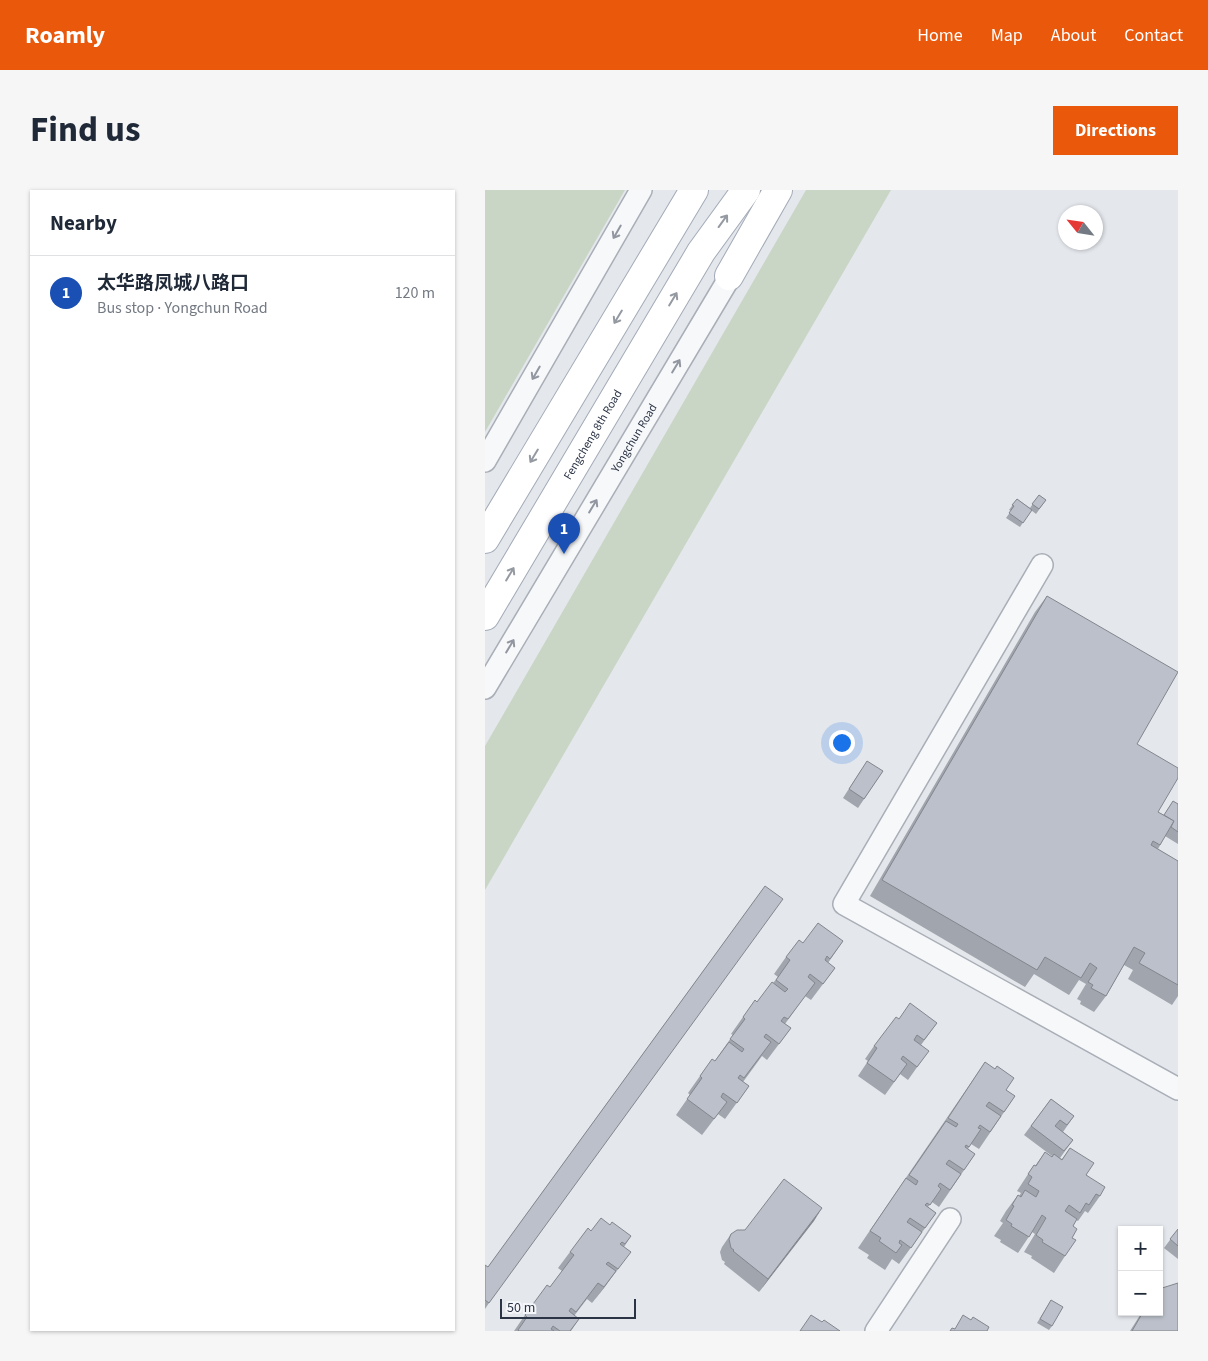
<!DOCTYPE html>
<meta charset="utf-8">
<style>
:root{--surface:#fff;--page:#f6f6f7;--text:#1f2937;--muted:#747a83;--line:#e0e1e3;--accent:#ea580c}
body{margin:0;font-family:"Source Sans 3","Noto Sans SC",sans-serif;background:var(--page);color:var(--text)}
.controls{position:absolute;right:15px;bottom:15px;display:grid;overflow:hidden;border-radius:0px;box-shadow:0 1px 4px #0004}
.controls button{width:45px;height:45px;display:grid;place-items:center;padding:0;border:0;border-bottom:1px solid var(--line);background:var(--surface);color:var(--text);font:25px sans-serif}
.compass{position:absolute;left:573px;top:15px;width:45px;height:45px;border-radius:50%;background:var(--surface);box-shadow:0 1px 4px #0004;rotate:300deg}
.scale{position:absolute;left:15px;bottom:12px;width:136px;box-sizing:border-box;padding-left:5px;border:2px solid #2b3445;border-top:0;font-size:14px;line-height:18px;white-space:nowrap;color:#2b3445;-webkit-text-stroke:4px #f4f6f9;paint-order:stroke}
.you{position:absolute;left:356px;top:552px;width:18px;height:18px;margin:-12px;border:4px solid #fff;border-radius:50%;background:#1a73e8;box-shadow:0 0 0 8px #1a73e833}
.badge{display:grid;place-items:center;width:32px;height:32px;border-radius:50%;background:var(--accent);color:#fff;font-size:16px;font-weight:700}
.pin{position:absolute;translate:-50% -41px;filter:drop-shadow(0 1px 2px #0008)}
.pin::after{content:'';position:absolute;top:26px;width:18px;height:15px;background:inherit;clip-path:polygon(0 0,100% 0,50% 100%)}
.list{margin:0;padding:0;list-style:none}
h2{display:flex;justify-content:space-between;align-items:center;height:65px;margin:0;padding:0 20px;font-size:21px}
h2 small{font-size:16px;font-weight:400;color:var(--muted)}
.list li{display:grid;grid-template-columns:32px 1fr auto;gap:15px;align-items:center;box-sizing:border-box;height:75px;padding:0 20px;border-top:1px solid var(--line)}
.list b{display:block;font-size:19px;white-space:nowrap}
.list p{margin:0;font-size:16px;white-space:nowrap;color:var(--muted)}
.list em{font-size:16px;font-style:normal;color:var(--muted)}
.map{position:relative;flex:none;width:693px;height:1141px;overflow:hidden;border-radius:0px}
header{display:flex;align-items:center;gap:30px;box-sizing:border-box;height:70px;padding:0 25px;background:var(--accent);color:#fff}
header strong{font-size:24px}
nav{display:flex;gap:28px;margin-inline-start:auto;font-size:18px}
.intro{display:flex;align-items:center;justify-content:space-between;box-sizing:border-box;height:120px;padding:0 30px}
h1{margin:0;font-size:35px}
.button{padding:12px 22px;border-radius:0px;background:var(--accent);color:#fff;font-size:18px;font-weight:700}
main{display:flex;gap:30px;padding:0 30px}
aside{flex:1;background:var(--surface);border-radius:0px;box-shadow:0 1px 4px #0004}
.map>svg:first-child{display:block}
</style>
<header>
<strong>Roamly</strong>
<nav><a>Home</a><a>Map</a><a>About</a><a>Contact</a></nav>
</header>
<div class="intro"><h1>Find us</h1><a class="button">Directions</a></div>
<main>
<aside>
<h2>Nearby<small></small></h2>
<ul class="list">
<li><span class="badge" style="background:#1a4fb4">1</span><div><b>太华路凤城八路口</b><p>Bus stop · Yongchun Road</p></div><em>120 m</em></li>
</ul>
</aside>
<div class="map">
<svg width="693" height="1141" viewBox="0 0 693 1141">
<rect width="100%" height="100%" fill="#e4e7ec"/>
<g fill="#c9d6c5">
<polygon points="0,0 140,0 0,242"/>
<polygon points="321,0 406,0 0,700 0,556"/>
</g>
<g fill="none" stroke-linecap="round" stroke-linejoin="round">
<defs>
<g id="minor">
<polyline points="0,271 156,0"/>
<polyline points="557,375 359,714 693,899"/>
<path id="s1" d="M0 498 252 75"/>
<polyline points="391,1141 465,1029"/>
</g>
<g id="major">
<polyline points="244,86 293,0"/>
<polyline points="0,349 209,0"/>
<path id="s2" d="M0 426 216 62 261 0"/>
</g>
</defs>
<use href="#minor" stroke="#a9aeb7" stroke-width="24"/>
<use href="#major" stroke="#a3abb8" stroke-width="30"/>
<use href="#minor" stroke="#f7f8fa" stroke-width="21"/>
<use href="#major" stroke="#fff" stroke-width="28"/>
</g>
<g fill="#a1a5ae">
<polygon points="554,305 561,310 551,324 546,320 535,337 521,328 526,321 524,320 532,309 545,318"/>
<polygon points="562,406 652,554 673,622 679,625 688,611 693,614 693,654 680,646 673,659 693,671 693,806 687,815 643,789 648,780 639,775 621,806 609,822 595,814 596,811 592,809 601,794 594,790 584,805 549,784 540,797 385,706 550,422"/>
<polygon points="376,580 398,581 373,618 358,608"/>
<polygon points="280,696 0,1119 0,1075 3,1077"/>
<polygon points="358,751 343,773 350,778 326,810 320,806 300,834 306,838 282,870 277,866 258,892 264,896 240,929 233,924 217,945 191,925 205,905 203,903 215,886 230,871 234,865 248,845 246,844 258,827 272,812 293,787 289,784 301,767 318,753"/>
<polygon points="414,829 452,833 436,855 435,873 423,890 415,884 400,905 373,886 383,871 380,869 389,856"/>
<polygon points="500,872 521,900 530,906 494,959 486,954 483,959 490,964 454,1017 447,1012 443,1017 451,1023 414,1074 407,1069 400,1080 382,1068 384,1065 373,1058"/>
<polygon points="566,909 589,926 578,942 588,950 575,968 577,969 585,958 615,1006 603,1023 600,1021 593,1031 591,1030 588,1036 587,1048 580,1066 569,1083 546,1068 547,1066 539,1062 550,1044 547,1042 533,1063 515,1052 516,1050 509,1046 518,1033 515,1031 521,1021 533,1005 534,1006 536,1003 532,1001 549,975 550,976 560,962 567,967 567,966 539,945"/>
<polygon points="337,1018 274,1102 239,1074 240,1072 237,1070 235,1062 237,1057 246,1044"/>
<polygon points="125,1035 146,1046 139,1057 134,1078 107,1113 102,1109 89,1126 94,1129 86,1141 29,1141 40,1125 65,1097 77,1081 73,1078 85,1062"/>
<polygon points="693,1039 693,1069 679,1058"/>
<polygon points="566,1110 567,1136 564,1140 552,1133"/>
<polygon points="657,1122 674,1122 693,1141 645,1141"/>
</g>
<g fill="#83868d">
<polygon points="337,1018 329,1031 274,1102 283,1089"/>
<polygon points="131,1081 119,1098 107,1113"/>
</g>
<g fill="#bbc0ca" stroke="#83868d">
<polygon points="554,305 561,310 554,319 547,314"/>
<polygon points="532,309 547,320 538,333 524,323 529,316 527,315"/>
<polygon points="562,406 693,482 652,554 693,578 693,588 673,622 689,631 675,655 668,651 666,655 693,671 693,795 654,773 660,763 649,757 621,806 606,798 608,795 603,792 612,778 605,773 596,788 560,767 552,780 397,690"/>
<polygon points="382,571 398,581 379,609 364,599"/>
<polygon points="688,611 693,614 693,642 686,637 689,631 679,625"/>
<polygon points="280,696 298,709 4,1113 0,1110 0,1075 3,1077"/>
<polygon points="333,733 358,751 345,769 342,766 340,770 350,778 338,794 325,784 323,787 330,793 303,829 299,827 296,831 306,838 294,854 281,844 279,847 286,852 259,888 255,885 253,888 264,896 252,913 238,903 236,907 242,912 229,929 202,909 217,888 215,886 227,869 230,871 244,852 257,862 259,859 245,849 260,829 258,827 270,810 272,812 287,792 300,802 303,799 291,790 305,770 301,767 314,750 318,753"/>
<polygon points="425,813 452,833 439,850 432,845 429,850 444,861 432,877 418,866 416,869 422,874 409,892 382,873 392,858 389,856 411,827 414,829"/>
<polygon points="500,872 510,879 512,876 529,888 521,900 530,906 519,922 504,912 501,916 516,926 505,942 495,935 493,938 496,939 484,957 481,955 480,957 490,964 479,980 464,970 461,974 476,984 465,1000 455,993 453,996 456,999 445,1015 442,1013 440,1015 451,1023 440,1038 425,1028 422,1032 437,1042 426,1058 415,1050 414,1053 417,1055 411,1063 394,1051 396,1048 385,1041 421,988 431,995 433,991 424,985 461,931 471,937 473,934 463,928"/>
<polygon points="566,909 589,926 582,935 575,930 570,936 588,950 579,961 546,936"/>
<polygon points="585,958 609,973 601,985 620,997 615,1006 611,1004 604,1015 601,1013 595,1023 584,1015 580,1021 592,1029 588,1036 592,1039 587,1048 591,1050 580,1066 557,1052 558,1050 551,1045 561,1028 557,1025 544,1047 526,1036 527,1034 521,1030 529,1016 527,1015 533,1005 536,1007 540,1000 551,1007 554,1001 543,994 547,987 543,984 549,975 551,976 560,962 567,967 569,964 577,970"/>
<polygon points="299,989 337,1018 283,1089 248,1061 249,1060 246,1058 244,1049 246,1044 252,1040 260,1040"/>
<polygon points="116,1028 125,1035 127,1032 146,1046 140,1054 137,1052 135,1054 146,1062 133,1079 123,1072 121,1074 131,1081 119,1097 113,1093 91,1122 86,1118 84,1121 94,1129 85,1141 75,1141 68,1136 66,1139 69,1141 34,1141 33,1140 42,1127 40,1125 62,1095 65,1097 89,1065 85,1062 103,1038 106,1041"/>
<polygon points="693,1039 693,1056 685,1049"/>
<polygon points="693,1093 693,1141 647,1141 658,1122 674,1122 674,1099"/>
<polygon points="566,1110 578,1117 567,1136 555,1129"/>
<polygon points="326,1125 337,1132 339,1130 355,1141 315,1141"/>
<polygon points="478,1125 486,1130 488,1127 504,1137 502,1141 465,1141 467,1138 470,1139"/>
</g>
<defs><path id="oneway-shaft" d="M-6 0H5M1.5-3L5.5 0L1.5 3" fill="none" stroke-width="1.6" stroke-linecap="round" stroke-linejoin="round" transform="scale(1.25)"/></defs>
<g stroke="#959aa2">
<use href="#oneway-shaft" transform="translate(238 31) rotate(-54)"/>
<use href="#oneway-shaft" transform="translate(188 109) rotate(-59)"/>
<use href="#oneway-shaft" transform="translate(133 127) rotate(121)"/>
<use href="#oneway-shaft" transform="translate(49 266) rotate(121)"/>
<use href="#oneway-shaft" transform="translate(25 384) rotate(-59)"/>
</g>
<g stroke="#9196a0">
<use href="#oneway-shaft" transform="translate(132 42) rotate(120)"/>
<use href="#oneway-shaft" transform="translate(191 176) rotate(-59)"/>
<use href="#oneway-shaft" transform="translate(51 183) rotate(120)"/>
<use href="#oneway-shaft" transform="translate(108 316) rotate(-59)"/>
<use href="#oneway-shaft" transform="translate(25 456) rotate(-59)"/>
</g>
<g text-anchor="middle" dominant-baseline="central" stroke-width="4" stroke-linejoin="round" paint-order="stroke">
<g font-size="12" fill="#2b3445" stroke="#f4f6f9">
<text stroke="none"><textPath href="#s2" startOffset="211">Fengcheng 8th Road</textPath></text>
<text stroke="none"><textPath href="#s1" startOffset="291">Yongchun Road</textPath></text>
</g>
</g>
</svg>
<div class="controls">
<button>+</button>
<button>−</button>
</div>
<svg class="compass" viewBox="-18 -18 36 36"><path d="M0-13l5 13h-10z" fill="#e53935"/><path d="M0 13l5-13h-10z" fill="#747a83"/></svg>
<div class="scale">50 m</div>
<div class="you"></div>
<div class="pin badge" style="left:79px;top:364px;background:#1a4fb4">1</div>
</div>
</main>
